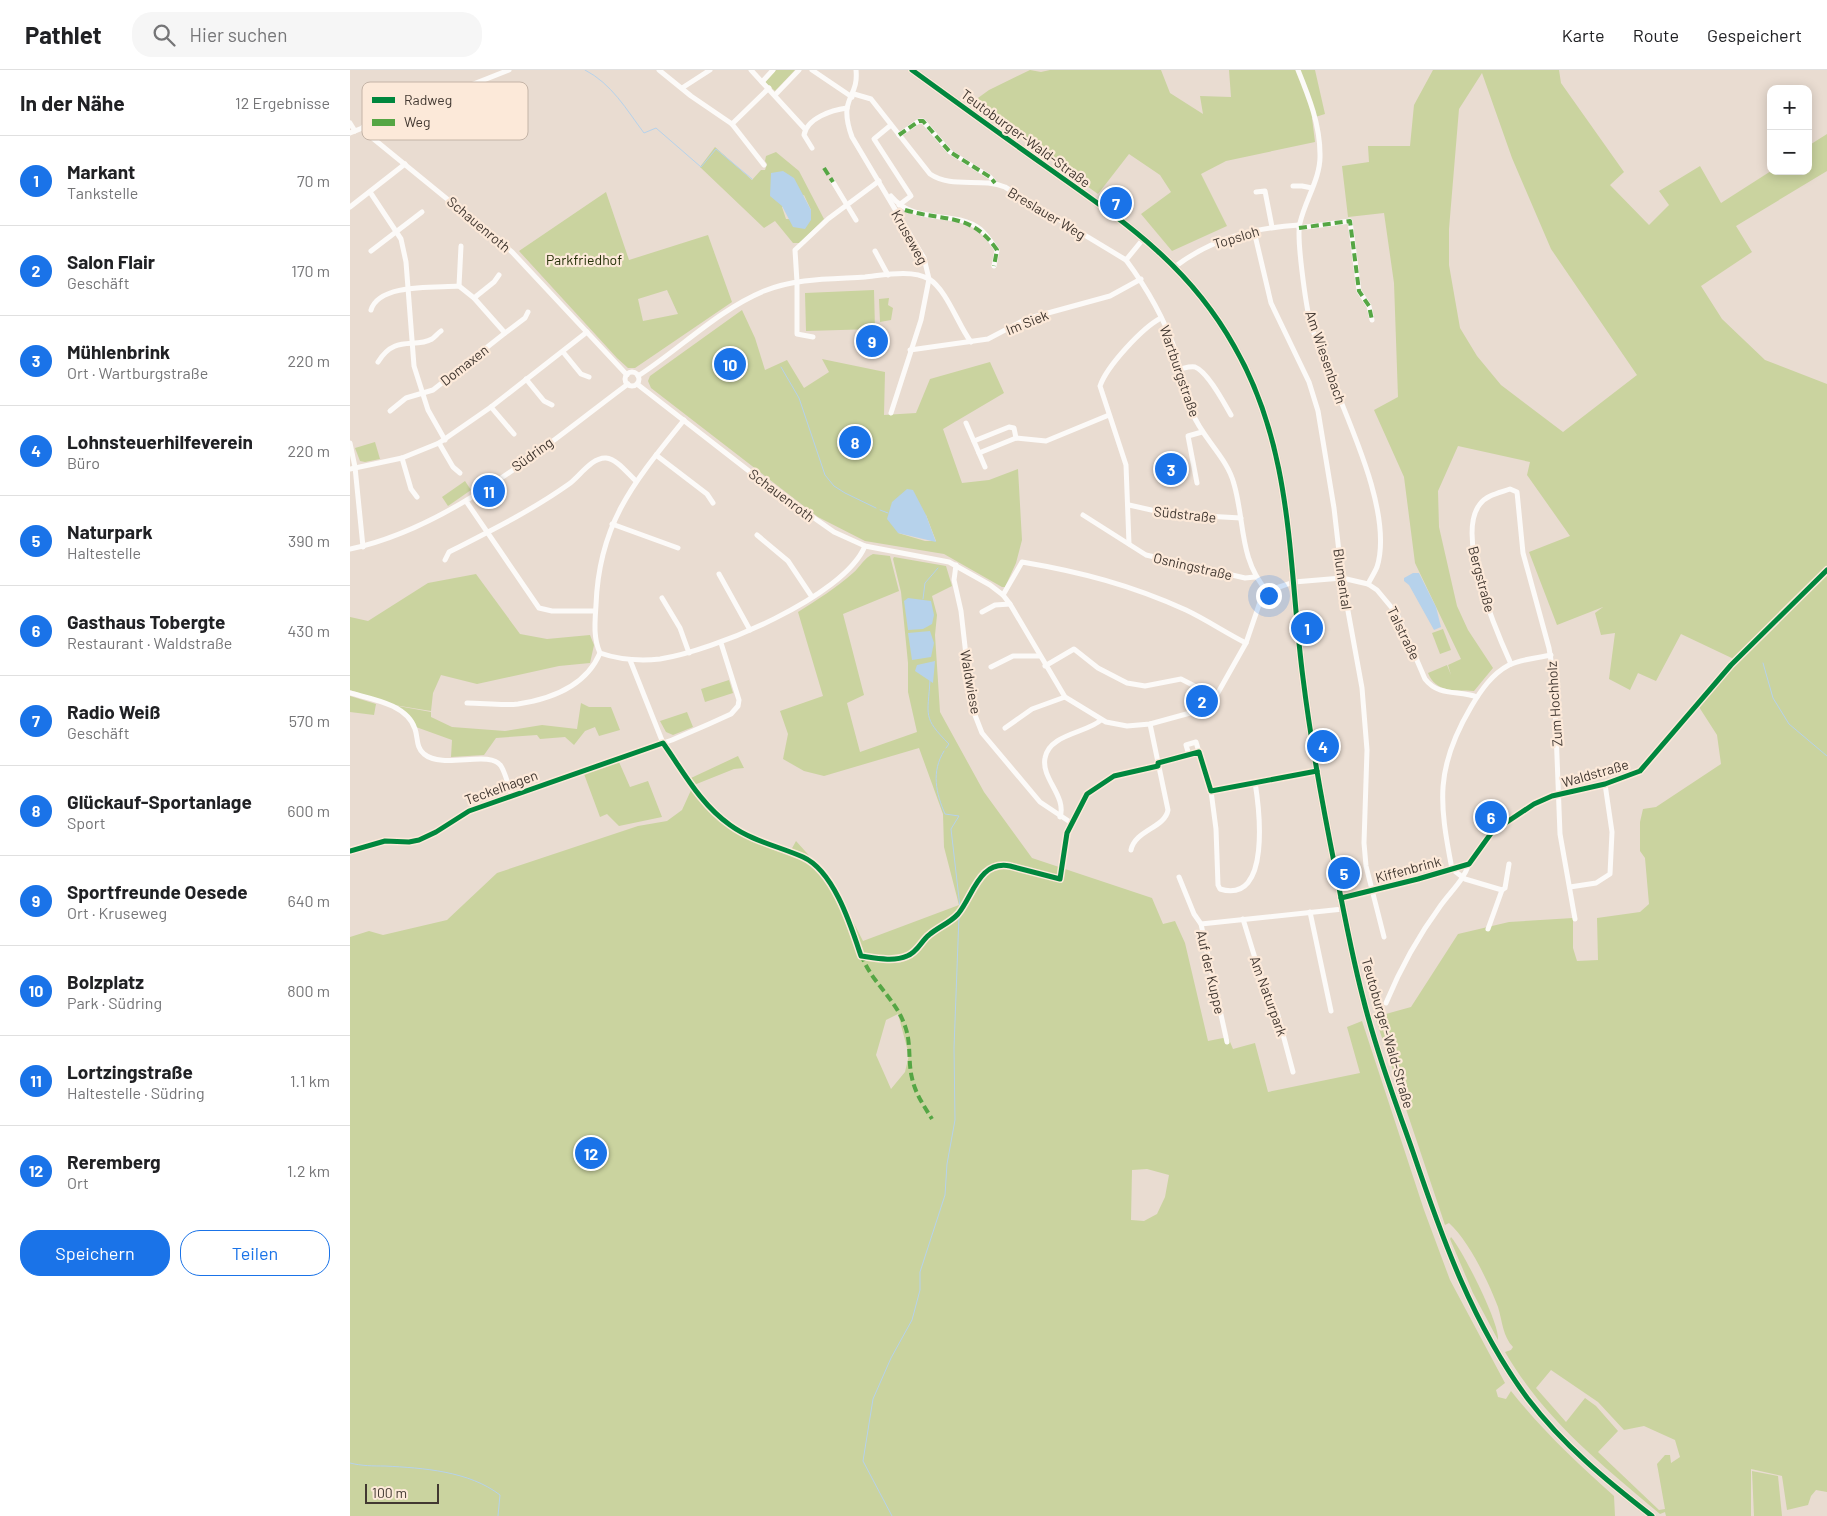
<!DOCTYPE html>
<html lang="de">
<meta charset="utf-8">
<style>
:root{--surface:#fff;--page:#f6f6f6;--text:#202124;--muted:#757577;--line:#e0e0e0;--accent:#1a73e8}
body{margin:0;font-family:Barlow,sans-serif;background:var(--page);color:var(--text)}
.controls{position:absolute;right:15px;top:15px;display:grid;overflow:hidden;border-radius:10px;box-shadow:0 2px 12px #0003}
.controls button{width:45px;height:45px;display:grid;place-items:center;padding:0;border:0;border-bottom:1px solid var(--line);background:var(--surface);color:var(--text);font:25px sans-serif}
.scale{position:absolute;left:15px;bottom:12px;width:74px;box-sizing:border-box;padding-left:5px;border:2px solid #423831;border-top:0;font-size:14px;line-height:18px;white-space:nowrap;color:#423831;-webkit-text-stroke:4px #fce9d9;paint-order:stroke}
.you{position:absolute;left:918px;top:525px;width:18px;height:18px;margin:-12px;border:4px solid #fff;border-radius:50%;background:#1a73e8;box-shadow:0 0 0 8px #1a73e833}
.badge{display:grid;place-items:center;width:32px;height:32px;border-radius:50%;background:var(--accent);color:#fff;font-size:16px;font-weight:700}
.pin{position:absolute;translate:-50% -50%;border:2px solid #fff;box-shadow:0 1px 5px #0006}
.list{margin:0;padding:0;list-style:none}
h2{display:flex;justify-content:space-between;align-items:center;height:65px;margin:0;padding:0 20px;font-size:21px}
h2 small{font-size:16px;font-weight:400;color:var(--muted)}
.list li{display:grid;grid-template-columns:32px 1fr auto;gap:15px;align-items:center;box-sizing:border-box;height:90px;padding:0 20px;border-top:1px solid var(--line)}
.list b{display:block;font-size:19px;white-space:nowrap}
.list p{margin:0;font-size:16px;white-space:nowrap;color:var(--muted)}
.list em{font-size:16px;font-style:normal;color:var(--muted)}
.actions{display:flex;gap:10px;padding:15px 20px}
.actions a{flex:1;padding:11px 0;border:1px solid var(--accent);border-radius:20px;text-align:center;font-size:18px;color:var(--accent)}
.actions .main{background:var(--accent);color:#fff}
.icon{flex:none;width:28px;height:28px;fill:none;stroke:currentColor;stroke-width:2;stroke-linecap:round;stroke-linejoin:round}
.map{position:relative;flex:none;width:1477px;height:1446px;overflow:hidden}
header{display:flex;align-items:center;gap:30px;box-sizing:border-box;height:70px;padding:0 25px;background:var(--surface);border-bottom:1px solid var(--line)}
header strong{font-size:24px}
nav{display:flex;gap:28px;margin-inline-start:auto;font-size:18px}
.search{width:350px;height:45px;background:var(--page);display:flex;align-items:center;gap:12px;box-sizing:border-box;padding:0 18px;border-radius:20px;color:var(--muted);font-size:19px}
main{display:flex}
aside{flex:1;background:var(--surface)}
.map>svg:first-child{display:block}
</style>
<header>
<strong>Pathlet</strong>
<div class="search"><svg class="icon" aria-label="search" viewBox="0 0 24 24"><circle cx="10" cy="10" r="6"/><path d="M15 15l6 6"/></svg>Hier suchen</div>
<nav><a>Karte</a><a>Route</a><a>Gespeichert</a></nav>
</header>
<main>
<aside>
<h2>In der Nähe<small>12 Ergebnisse</small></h2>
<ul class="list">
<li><span class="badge">1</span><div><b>Markant</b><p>Tankstelle</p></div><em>70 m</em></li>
<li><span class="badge">2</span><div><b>Salon Flair</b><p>Geschäft</p></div><em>170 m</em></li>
<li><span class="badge">3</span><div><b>Mühlenbrink</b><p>Ort · Wartburgstraße</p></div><em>220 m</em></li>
<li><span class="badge">4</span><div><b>Lohnsteuerhilfeverein</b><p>Büro</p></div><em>220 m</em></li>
<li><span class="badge">5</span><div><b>Naturpark</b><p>Haltestelle</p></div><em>390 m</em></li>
<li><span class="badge">6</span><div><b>Gasthaus Tobergte</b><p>Restaurant · Waldstraße</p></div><em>430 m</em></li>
<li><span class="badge">7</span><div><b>Radio Weiß</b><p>Geschäft</p></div><em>570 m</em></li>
<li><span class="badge">8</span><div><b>Glückauf-Sportanlage</b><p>Sport</p></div><em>600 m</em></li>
<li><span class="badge">9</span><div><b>Sportfreunde Oesede</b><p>Ort · Kruseweg</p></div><em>640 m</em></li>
<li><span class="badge">10</span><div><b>Bolzplatz</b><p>Park · Südring</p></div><em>800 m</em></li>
<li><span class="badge">11</span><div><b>Lortzingstraße</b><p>Haltestelle · Südring</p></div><em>1.1 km</em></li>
<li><span class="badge">12</span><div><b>Reremberg</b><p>Ort</p></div><em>1.2 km</em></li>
</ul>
<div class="actions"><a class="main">Speichern</a><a>Teilen</a></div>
</aside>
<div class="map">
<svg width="1477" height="1446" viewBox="0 0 1477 1446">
<rect width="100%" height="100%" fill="#e9dcd1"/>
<g fill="#cad39f" fill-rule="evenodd">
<polygon points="426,0 445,0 425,21 415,12"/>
<polygon points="680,0 691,2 700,0 811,0 820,23 853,44 850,26 881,27 879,0 965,0 975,44 962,48 965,72 876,91 851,104 877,156 822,181 791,144 821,122 810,105 779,84 748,124 621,33 639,20"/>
<path d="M1083 0H1209L1211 13 1274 102 1260 115 1299 155 1319 135 1309 121 1350 96 1371 133 1421 101H1458V76L1477 64V101L1386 156 1402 182 1351 216 1372 249 1415 290 1477 314V1422L1466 1420 1461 1426 1458 1435 1437 1440 1432 1406 1401 1399V1446H1316L1315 1442 1310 1444C1252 1395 1194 1349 1155 1282L1161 1280 1163 1277C1153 1267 1152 1250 1148 1237 1138 1211 1119 1171 1099 1153L1095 1155 1025 947 1061 937 1108 864 1159 852 1223 848V878L1227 891 1248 890 1247 848 1290 842 1299 834 1295 788 1290 781V752L1293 739 1306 737 1371 694 1367 665 1349 637 1388 591 1331 564 1306 611 1288 603 1280 620 1259 609 1265 563 1251 565 1245 543 1253 537 1207 555 1179 482 1220 466 1177 405 1180 392 1108 376 1088 421 1089 457 1107 536 1118 560 1143 598 1124 621C1105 620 1086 623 1078 603L1097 595 1101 605 1098 595 1111 589 1065 493 1054 407 1024 340 1048 327 1044 213 1034 143 998 147 992 96 1019 92 1018 76H1060L1064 35ZM1132 3 1162 88 1201 179 1287 305 1213 362 1151 315 1127 286 1110 258 1099 195V159L1109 39ZM1201 1300 1248 1332 1274 1360 1294 1356 1325 1370 1330 1387 1321 1393 1320 1385H1315L1307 1394 1315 1439 1309 1440 1248 1382 1268 1361 1246 1336 1235 1328 1216 1352 1186 1318Z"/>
<path d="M365 77 402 110 411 100H415L417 94 415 91 416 86 426 82 449 101 474 149 450 173H443L425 151 414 158 350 97ZM454 125 461 140V150L436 149 432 137Z"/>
<path d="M256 122 279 190 358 165 382 232 285 298H278L267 288 169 181ZM317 220 328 244 293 251 288 229Z"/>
<polygon points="524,220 525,259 456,261 455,223"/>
<polygon points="539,228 538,235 543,238 541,250 530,252 529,229"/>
<path d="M392 240 405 268 415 300 437 290 454 318 479 302 472 289 535 302 534 345 566 343 580 309 640 292 654 323 593 359 612 413 639 410 668 399 672 470 666 493 655 517H652L594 484 515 471 468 447 301 318 298 311 300 306ZM576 445 586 471H575L548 463Z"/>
<polygon points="25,372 30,389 15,392 10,391 5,378"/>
<polygon points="115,411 121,420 98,436 92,427"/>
<path d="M523 484 540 486 549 521 493 544 514 625 497 633 510 682 567 662 558 622V593L551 522 543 489 544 487 596 496 602 516 582 526 587 545 585 565 590 642 634 722 682 788 802 828 813 854 825 851 835 873 858 971 878 967 883 979 905 973 918 1022 1010 1003 997 957 1012 951 1074 1140 1100 1210 1155 1313 1146 1320 1148 1327 1156 1329 1161 1321C1192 1360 1227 1393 1264 1426L1265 1446H0V867L19 861 33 865 97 850 147 803 288 756 317 751 332 740 342 718C368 751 400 769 440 782L446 771 482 811 513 871 609 835 594 777 593 744 569 678 474 706 454 701 433 689 438 664 430 641 473 626 448 542C467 530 486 518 503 503 510 497 514 488 523 484ZM548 944 559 985 555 1002 541 1019 526 985 536 950ZM797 1099 819 1105 815 1127 807 1144 794 1151 781 1150 782 1100Z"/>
<polygon points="126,504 170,564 197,569 240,565 244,575 240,593 209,596 127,614 91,605 83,623 81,641 44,635 0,620 0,547 18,551 78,513"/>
<polygon points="1093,559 1101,580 1090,584 1082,563"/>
<polygon points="379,610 383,623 355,632 351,619"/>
<polygon points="0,626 26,634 24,645 0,642"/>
<polygon points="231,633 239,637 261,637 270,660 249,666 245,657 235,661 224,675 215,667 190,669 187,665 146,668 134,685 101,687 102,670 66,657 63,650 48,636 81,642 81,647 102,657 155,661 192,655 227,659"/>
<polygon points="337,642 343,657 323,665 316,662 310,651"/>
<polygon points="388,686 394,698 384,699 344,715 341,708"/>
<polygon points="269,692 280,717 298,711 312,747 269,756 257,744 250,747 234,704"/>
<path d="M1101 1167C1113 1181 1150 1254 1148 1270L1123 1223 1100 1169Z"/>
<polygon points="1402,1401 1428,1406 1432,1446 1404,1446"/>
</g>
<g fill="#b6d2eb">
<polygon points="433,101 444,108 461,140 461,150 455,159 443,157 432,136 420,126 421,103"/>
<polygon points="557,419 563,420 576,445 586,472 548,463 537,449 542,432"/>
<polygon points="1063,503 1069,503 1086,537 1091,557 1084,560 1059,515 1054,511 1054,508"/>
<polygon points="558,528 581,531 584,545 582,554 573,559 558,560 554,531"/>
<polygon points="580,561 584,573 581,587 562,590 558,563"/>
<polygon points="585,591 583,613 565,601 567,595"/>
</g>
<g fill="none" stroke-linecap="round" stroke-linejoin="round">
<g stroke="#b6d2eb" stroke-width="1">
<path d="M235 0C262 14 276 39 294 63L306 58 351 97 366 79 402 109"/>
<polyline points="431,297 449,328 475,405 484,416 495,423 526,438"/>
<polyline points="530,440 538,443"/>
<polyline points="573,529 575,513 588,498"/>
<polyline points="1413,593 1423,628 1439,654 1477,686"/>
<path d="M580 610C578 646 572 647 599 674L596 678"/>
<path d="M594 681C581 702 586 723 595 744L609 746 601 759 610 837"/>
<path d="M0 1393C12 1396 23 1396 35 1396 73 1398 119 1401 150 1425L148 1446"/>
<polyline points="542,1446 513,1391 523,1329 541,1288 562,1250 570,1220 570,1202 595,1125 597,1094 605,1050 604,978 609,846"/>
</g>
<g stroke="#fcfaf8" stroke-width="5">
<polyline points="309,0 341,26 382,54 414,95"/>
<polyline points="401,0 455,59"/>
<polyline points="462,0 502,27"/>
<path d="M506 0C508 20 499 24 497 39 496 49 499 59 502 67L574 188 579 209 571 250 541 343"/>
<path d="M948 0C959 27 970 55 970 84 971 108 955 130 950 153 946 167 956 235 960 251 978 314 1047 433 1027 497 1025 502 1021 508 1018 514"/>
<polyline points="412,12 423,0"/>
<polyline points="332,18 360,0"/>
<path d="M504 24 521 29 580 104C602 119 631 107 655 117L776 190 794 168"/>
<polyline points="425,25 449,0"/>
<polyline points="0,53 5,61"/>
<polyline points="382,54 419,18"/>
<polyline points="541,55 524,69 561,126 549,135"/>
<polyline points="13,57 20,66 162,182 277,305"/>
<polyline points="0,63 159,0"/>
<polyline points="549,65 569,51 573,51 600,82 640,107 645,113"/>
<path d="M462 78 454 65C457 48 482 40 497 38"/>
<polyline points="483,112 506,150"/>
<polyline points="943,116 952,116 962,118"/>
<polyline points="20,122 51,169 56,192 64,296 78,340 95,370"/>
<polyline points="906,122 915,121 922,157"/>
<path d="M541 126C566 156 603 139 630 159 637 165 642 173 647 180L644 196"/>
<polyline points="0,137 55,94"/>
<polyline points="949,158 1000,151 1009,221 1019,236 1022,250"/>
<polyline points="904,161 921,233 959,312 968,341 984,438 992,508 1012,618 1017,680 1014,773 1016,796 1034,867"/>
<polyline points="21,181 72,142"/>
<polyline points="525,181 538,205"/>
<path d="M776 190C796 217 814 248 825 280 831 300 834 322 842 342 852 368 877 387 884 414 895 452 889 489 917 521"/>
<path d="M826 196C863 168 904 158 949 155"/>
<polyline points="109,216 111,176"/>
<polyline points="124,228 144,212 149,205"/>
<path d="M21 240C29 213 86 218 109 216L124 228 155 263 83 320 56 328 40 341"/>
<polyline points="155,263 175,248 178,242"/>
<polyline points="463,267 447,264 447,212 445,180 478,149 529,111"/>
<polyline points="560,280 638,269 676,249 760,226 791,209"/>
<polyline points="213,282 231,304 239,307"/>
<path d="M28 292C45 264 64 279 82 269 85 267 88 263 91 261"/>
<path d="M830 299C835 298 840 296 845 297 858 302 874 333 881 345"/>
<circle cx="282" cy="309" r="7"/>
<path d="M288 306C330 279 368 240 414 221 445 208 482 209 515 207 534 205 562 199 579 209 597 220 608 255 621 272"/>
<polyline points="176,309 194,331 202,335"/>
<path d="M287 314 413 412 484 462 515 476 599 492 640 515 653 525 660 534 715 627 756 652 777 656 800 654 851 640 861 635 896 573 911 529 917 521 944 512 992 508 1018 514 1027 520 1047 544 1075 609C1089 627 1108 620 1127 627"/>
<polyline points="141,337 164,364"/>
<path d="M334 350C285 411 249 452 246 535 245 551 243 568 250 583 270 590 290 591 310 589 363 581 494 527 515 476"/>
<polyline points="616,353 635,397"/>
<polyline points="624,371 659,357 664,358 666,368"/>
<polyline points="0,373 5,397 13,477"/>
<polyline points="89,373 103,397 110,403"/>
<polyline points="629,383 666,368 696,371 759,345"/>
<polyline points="306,385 357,424 363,433"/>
<polyline points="52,388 61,419 67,427"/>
<polyline points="0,399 52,388 89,373 141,337 237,262"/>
<polyline points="847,413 838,366 852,362"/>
<polyline points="116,431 189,538 202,541 245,541"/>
<polyline points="779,435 819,444 891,448"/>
<polyline points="733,445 796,485 895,508 905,507"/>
<polyline points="262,454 328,478"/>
<polyline points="407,465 438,491 462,527"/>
<path d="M779 474 776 395 750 316C757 296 792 258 811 248"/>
<path d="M0 479C101 458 196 375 278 314"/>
<path d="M95 490 99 482C140 461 181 441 219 414 229 407 242 387 256 388 267 389 278 404 286 411"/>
<polyline points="606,495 604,510 611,541 619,612 623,640 632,663 690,732 720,752"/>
<polyline points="369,504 400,560"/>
<path d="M653 525 672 492C731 502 781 515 836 540 857 550 876 563 896 573"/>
<polyline points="312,528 330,558 339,583"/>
<polyline points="632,542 645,535 660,534"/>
<polyline points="280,590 313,673"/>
<path d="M1161 594C1146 561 1105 465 1130 434 1137 425 1149 423 1160 419L1167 422 1173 483 1199 578 1204 609 1210 764 1225 849"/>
<polyline points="695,596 724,579 748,598 777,613 795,616 831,609 866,627"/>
<polyline points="641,597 663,586 689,586"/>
<path d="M0 623C21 629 57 634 65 659 68 667 66 678 74 684 93 700 140 679 151 696 156 704 158 716 162 725"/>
<path d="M117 633C133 633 152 636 168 634 201 629 236 616 250 583"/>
<polyline points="655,658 682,639 715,627"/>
<polyline points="839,685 836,675 846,672 849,682"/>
<path d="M808 693 849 682 861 721 866 759 868 815 870 819C922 835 909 737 905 712"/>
<polyline points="861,721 967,701"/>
<path d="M710 747C717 726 691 709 695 688 699 664 737 663 751 650"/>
<path d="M781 780C785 760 815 758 818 740L800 654"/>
<polyline points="0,781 35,771 59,772 69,770 86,762 119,741 322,670 359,654 381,644 388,636 389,630 371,573"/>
<path d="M1102 799C1089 732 1085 698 1121 637 1131 620 1142 604 1159 595 1171 589 1188 588 1201 585"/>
<polyline points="1102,799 1115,809 1152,820 1138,859"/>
<polyline points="829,807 844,844 851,854 877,972"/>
<polyline points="710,809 717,763 737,724 764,706 808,696"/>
<polyline points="1220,817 1246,813 1260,804 1262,762 1255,714"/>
<polyline points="1152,820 1155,818 1159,794"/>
<polyline points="991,828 1068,809 1119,794 1142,762 1184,734 1202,726 1255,714 1290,701 1381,595 1477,500"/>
<polyline points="960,842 981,941"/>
<polyline points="893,849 916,924 919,933 927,942 943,1002"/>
<polyline points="851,854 993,839"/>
<path d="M1036 933C1050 899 1069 865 1091 835 1101 821 1113 811 1119 794"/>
</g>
<path stroke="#c6bdb9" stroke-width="8" d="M562 0C606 32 650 64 694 95 770 149 837 192 884 276 944 380 938 493 953 608 961 673 973 738 986 802 994 844 1002 886 1013 928 1026 980 1045 1031 1063 1082 1092 1168 1123 1255 1178 1329 1213 1375 1257 1411 1302 1446"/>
<g stroke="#55a644" stroke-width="4" stroke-dasharray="8 4" stroke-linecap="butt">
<polyline points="549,65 569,51 573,51 600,82 640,107 645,113"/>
<polyline points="474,98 483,112"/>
<path d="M555 140C595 152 621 142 647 180L644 196"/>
<polyline points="949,158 1000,151 1009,221 1019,236 1022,250"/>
<path d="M511 884C521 913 547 929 556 959 561 975 558 992 562 1008 565 1023 574 1036 582 1049"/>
</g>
<defs>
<g id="cycleway">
<path d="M562 0C606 32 650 64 694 95 770 149 837 192 884 276 944 380 938 493 953 608 961 673 973 738 986 802 994 844 1002 886 1013 928 1026 980 1045 1031 1063 1082 1092 1168 1123 1255 1178 1329 1213 1375 1257 1411 1302 1446"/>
<path d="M0 781 35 771 59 772 69 770 86 762 119 741 313 673C333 701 350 734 380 755 402 771 428 776 453 787 484 801 501 856 511 886 525 888 544 892 557 886 568 882 571 871 579 865 588 857 600 853 608 844 623 826 629 790 660 796L710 809 717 763 737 724 764 706 808 696V693L849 682 861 721 967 701"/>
<polyline points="991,828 1068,809 1119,794 1142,762 1184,734 1202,726 1255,714 1290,701 1381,595 1477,500"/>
</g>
</defs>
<use href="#cycleway" stroke="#fce9d9" stroke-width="8"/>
<use href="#cycleway" stroke="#00873e" stroke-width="5"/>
</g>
<g text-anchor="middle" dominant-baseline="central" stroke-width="4.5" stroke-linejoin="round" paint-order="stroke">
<g font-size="14" fill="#423831" stroke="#fce9d9">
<text transform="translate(676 68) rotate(36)">Teutoburger-Wald-Straße</text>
<text transform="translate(697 143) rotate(31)">Breslauer Weg</text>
<text transform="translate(129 154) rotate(40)">Schauenroth</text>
<text transform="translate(560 167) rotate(61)">Kruseweg</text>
<text transform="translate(886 167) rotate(-17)">Topsloh</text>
<text transform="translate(677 252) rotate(-22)">Im Siek</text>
<text transform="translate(976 287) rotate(71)">Am Wiesenbach</text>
<text transform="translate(114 295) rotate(-38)">Domaxen</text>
<text transform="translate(830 301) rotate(71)">Wartburgstraße</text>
<text transform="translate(182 384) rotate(-36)">Südring</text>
<text transform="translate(432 425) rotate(37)">Schauenroth</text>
<text transform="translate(835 444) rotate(6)">Südstraße</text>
<text transform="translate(843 496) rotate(13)">Osningstraße</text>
<text transform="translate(993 509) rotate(82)">Blumental</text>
<text transform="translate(1132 509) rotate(75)">Bergstraße</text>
<text transform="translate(1054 563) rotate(64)">Talstraße</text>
<text transform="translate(621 612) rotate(80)">Waldwiese</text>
<text transform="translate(1204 634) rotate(-94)">Zum Hochholz</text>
<text transform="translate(1245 703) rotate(-16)">Waldstraße</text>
<text transform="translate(151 717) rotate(-20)">Teckelhagen</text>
<text transform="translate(1058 799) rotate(-15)">Kiffenbrink</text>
<text transform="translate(861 902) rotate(77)">Auf der Kuppe</text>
<text transform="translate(919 926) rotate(70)">Am Naturpark</text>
<text transform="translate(1038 963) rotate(74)">Teutoburger-Wald-Straße</text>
</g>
<g font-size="14" fill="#242f07" stroke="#fce9d9">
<text x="234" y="189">Parkfriedhof</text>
</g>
</g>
<rect x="12" y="12" width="166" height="58" rx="8" fill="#fce9d9" stroke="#c4b4a7" stroke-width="1"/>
<rect x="22" y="27" width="23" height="6" fill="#00873e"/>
<rect x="22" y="49" width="23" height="7" fill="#55a644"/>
<g font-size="14" fill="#423831">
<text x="54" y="35">Radweg</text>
<text x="54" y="57">Weg</text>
</g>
</svg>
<div class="controls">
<button>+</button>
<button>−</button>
</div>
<div class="scale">100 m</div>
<div class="you"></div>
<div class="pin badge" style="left:957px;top:558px">1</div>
<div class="pin badge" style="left:852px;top:631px">2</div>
<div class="pin badge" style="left:821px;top:399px">3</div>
<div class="pin badge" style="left:973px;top:676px">4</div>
<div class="pin badge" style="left:994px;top:803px">5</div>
<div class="pin badge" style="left:1141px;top:747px">6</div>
<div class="pin badge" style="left:766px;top:133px">7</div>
<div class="pin badge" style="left:505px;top:372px">8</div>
<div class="pin badge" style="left:522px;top:271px">9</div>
<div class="pin badge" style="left:380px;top:294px">10</div>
<div class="pin badge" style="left:139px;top:421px">11</div>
<div class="pin badge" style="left:241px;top:1083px">12</div>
</div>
</main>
